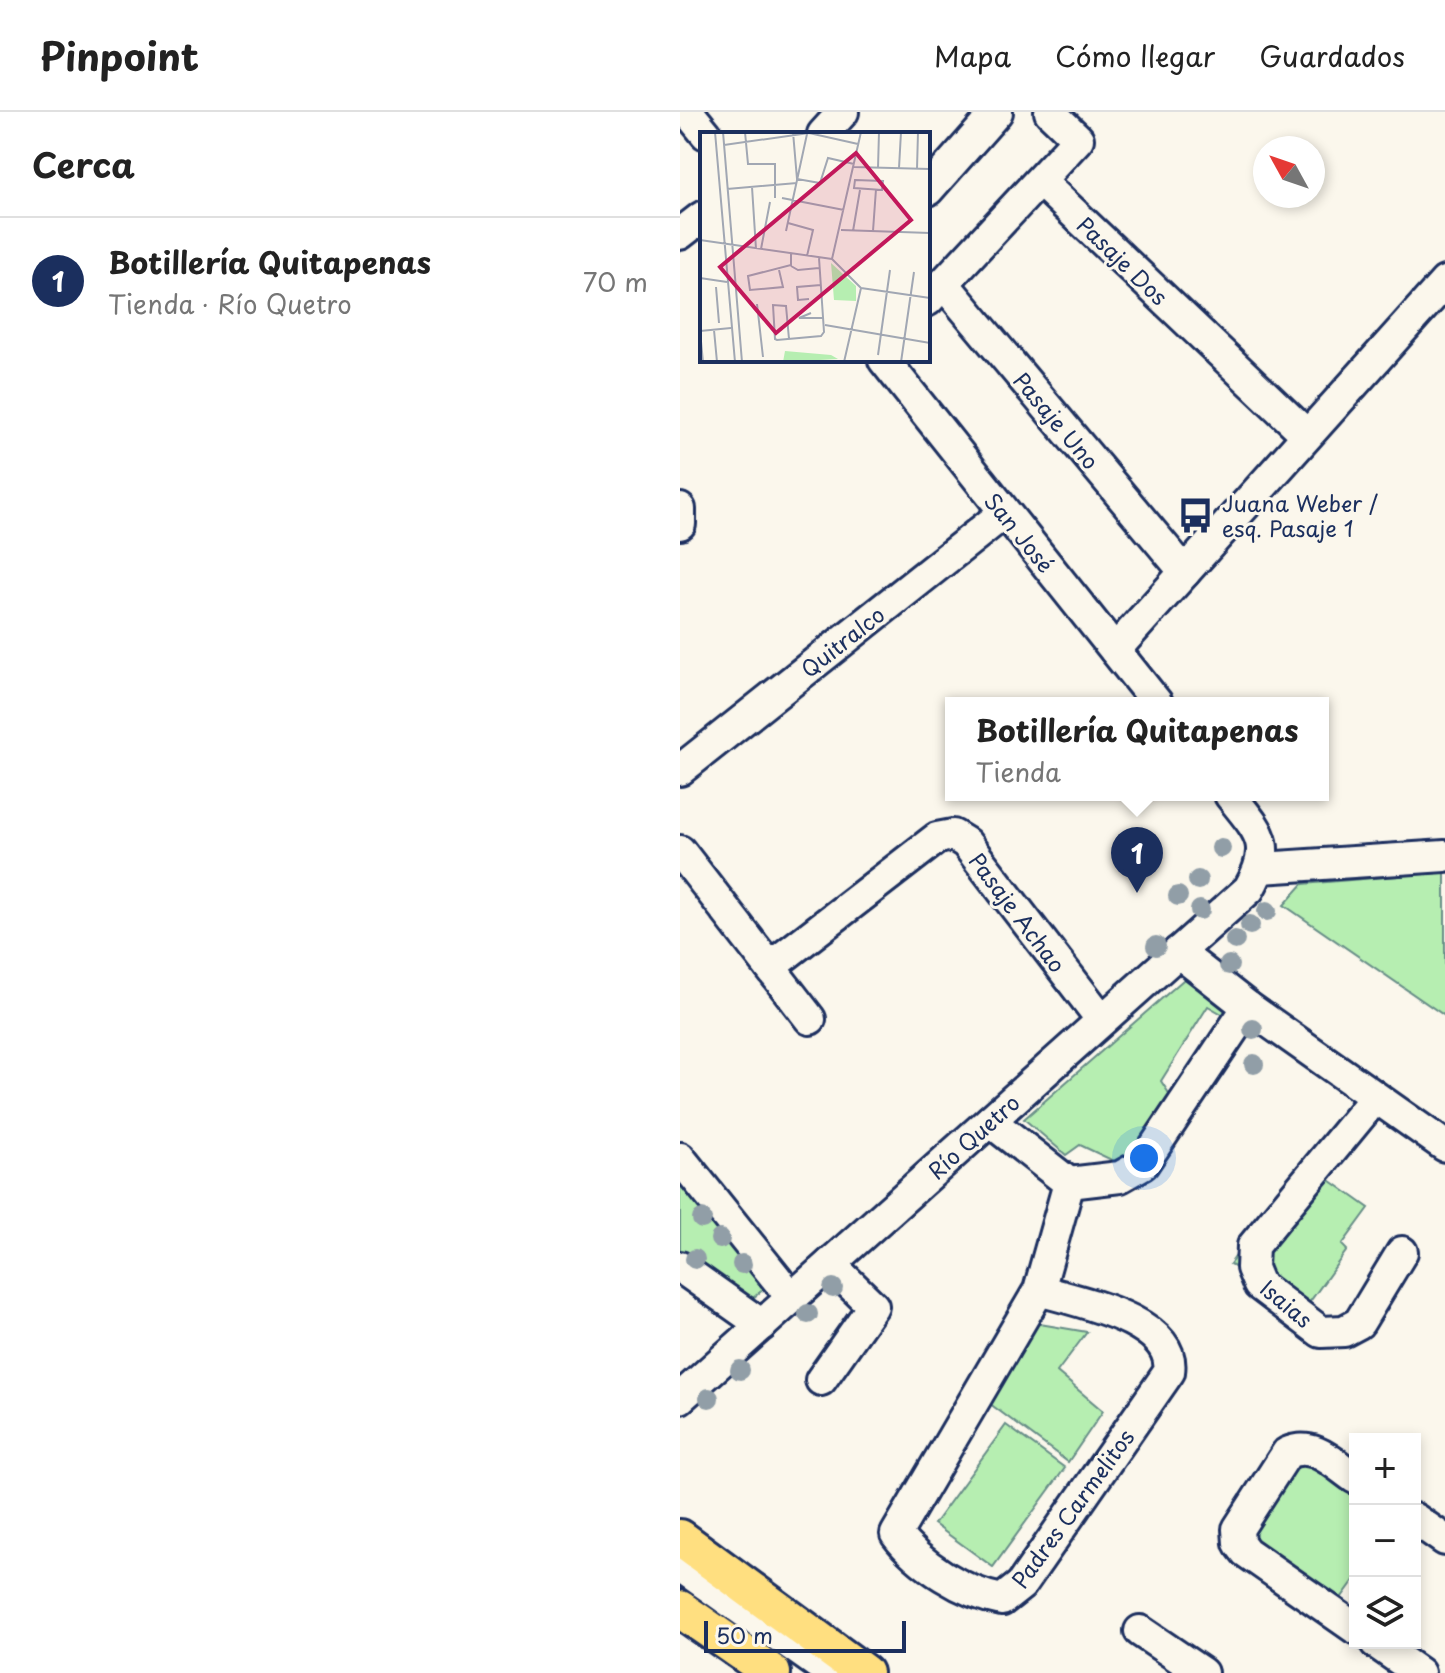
<!DOCTYPE html>
<html lang="es">
<meta charset="utf-8">
<style>
:root{--surface:#fff;--page:#f6f6f6;--text:#222;--muted:#767676;--line:#e0e0e0;--accent:#1b2f5e}
body{margin:0;font-family:"Playpen Sans",sans-serif;background:var(--page);color:var(--text)}
.controls{position:absolute;right:24px;bottom:24px;display:grid;overflow:hidden;border-radius:0px;box-shadow:0 4px 12px #0003}
.controls button{width:72px;height:72px;display:grid;place-items:center;padding:0;border:0;border-bottom:2px solid var(--line);background:var(--surface);color:var(--text);font:40px sans-serif}
.compass{position:absolute;left:573px;top:24px;width:72px;height:72px;border-radius:50%;background:var(--surface);box-shadow:0 4px 12px #0003;rotate:310deg}
.scale{position:absolute;left:24px;bottom:20px;width:202px;box-sizing:border-box;padding-left:8px;border:4px solid #1b2f5e;border-top:0;font-size:22px;line-height:28px;white-space:nowrap;color:#1b2f5e;-webkit-text-stroke:6px #fbf7ec;paint-order:stroke}
.you{position:absolute;left:464px;top:1046px;width:28px;height:28px;margin:-20px;border:6px solid #fff;border-radius:50%;background:#1a73e8;box-shadow:0 0 0 12px #1a73e833}
.badge{display:grid;place-items:center;width:52px;height:52px;border-radius:50%;background:var(--accent);color:#fff;font-size:26px;font-weight:700}
.pin{position:absolute;translate:-50% -66px;filter:drop-shadow(0 2px 4px #0008)}
.pin::after{content:'';position:absolute;top:42px;width:28px;height:24px;background:inherit;clip-path:polygon(0 0,100% 0,50% 100%)}
.popup{position:absolute;left:265px;top:585px;width:384px;height:104px;box-sizing:border-box;display:grid;place-content:center;border-radius:0px;background:var(--surface);filter:drop-shadow(0 2px 6px #0005);font-size:26px;white-space:nowrap;color:var(--muted)}
.popup b{font-size:30px;color:var(--text)}
.popup::after{content:'';position:absolute;left:50%;top:100%;margin-left:-16px;border:16px solid transparent;border-top-color:var(--surface)}
.list{margin:0;padding:0;list-style:none}
h2{display:flex;justify-content:space-between;align-items:center;height:104px;margin:0;padding:0 32px;font-size:34px}
h2 small{font-size:26px;font-weight:400;color:var(--muted)}
.list li{display:grid;grid-template-columns:52px 1fr auto;gap:24px;align-items:center;box-sizing:border-box;height:128px;padding:0 32px;border-top:2px solid var(--line)}
.list b{display:block;font-size:30px;white-space:nowrap}
.list p{margin:0;font-size:26px;white-space:nowrap;color:var(--muted)}
.list em{font-size:26px;font-style:normal;color:var(--muted)}
.icon{flex:none;width:44px;height:44px;fill:none;stroke:currentColor;stroke-width:2;stroke-linecap:round;stroke-linejoin:round}
.map{position:relative;flex:none;width:765px;height:1561px;overflow:hidden}
header{display:flex;align-items:center;gap:48px;box-sizing:border-box;height:112px;padding:0 40px;background:var(--surface);border-bottom:2px solid var(--line)}
header strong{font-size:38px}
nav{display:flex;gap:44px;margin-inline-start:auto;font-size:28px}
main{display:flex}
aside{flex:1;background:var(--surface)}
.map>svg:first-child{display:block}
</style>
<header>
<strong>Pinpoint</strong>
<nav><a>Mapa</a><a>Cómo llegar</a><a>Guardados</a></nav>
</header>
<main>
<aside>
<h2>Cerca<small></small></h2>
<ul class="list">
<li><span class="badge">1</span><div><b>Botillería Quitapenas</b><p>Tienda · Río Quetro</p></div><em>70 m</em></li>
</ul>
</aside>
<div class="map">
<svg width="765" height="1561" viewBox="0 0 765 1561">
<rect width="100%" height="100%" fill="#fbf7ec"/>
<filter id="ink" filterUnits="userSpaceOnUse"><feTurbulence type="fractalNoise" baseFrequency=".0125" numOctaves="2"/><feDisplacementMap in="SourceGraphic" scale="16" xChannelSelector="R" yChannelSelector="G"/><feConvolveMatrix kernelMatrix="1 2 1 2 8 2 1 2 1" color-interpolation-filters="sRGB"/></filter>
<g filter="url(#ink)">
<g fill="#b6eeb1" stroke="#688e88" stroke-width="2">
<polygon points="765,760 765,904 604,793 623,772"/>
<polygon points="511,861 550,888 549,906 528,894 481,969 492,986 452,1050 442,1053 400,1033 386,1043 344,1007"/>
<polygon points="644,1064 689,1096 662,1133 667,1138 621,1202 550,1152 600,1082"/>
<polygon points="0,1071 86,1175 54,1202 0,1163"/>
<polygon points="342,1209 407,1220 377,1260 423,1299 388,1350 298,1283"/>
<polygon points="326,1313 385,1356 313,1455 254,1412"/>
<polygon points="610,1322 675,1368 675,1467 659,1489 549,1413"/>
</g>
<g fill="none" stroke-linecap="round" stroke-linejoin="round">
<defs>
<g id="minor">
<polyline points="8,0 26,22"/>
<polyline points="143,22 163,0"/>
<polyline points="360,69 627,323"/>
<polyline points="248,78 317,0"/>
<polyline points="0,122 22,105"/>
<polyline points="264,172 505,460"/>
<polyline points="248,188 398,27 370,0"/>
<polyline points="204,248 477,591"/>
<polyline points="0,397 0,412"/>
<polyline points="435,538 765,170"/>
<polyline points="0,658 324,401"/>
<polyline points="0,739 130,907"/>
<polyline points="581,756 765,744"/>
<polyline points="498,840 568,895 765,1034"/>
<polyline points="90,855 257,726 273,723 286,731 422,908"/>
<polyline points="695,986 573,1134 572,1156 579,1173 641,1220 664,1219 679,1211 722,1140"/>
<path d="M310 1009 389 1071 359 1178 216 1422C239 1453 284 1481 322 1488L341 1473 489 1260C497 1208 396 1189 359 1178"/>
<polyline points="0,1046 112,1186"/>
<polyline points="389,1071 440,1065 463,1052 568,895"/>
<polyline points="0,1155 82,1213"/>
<polyline points="141,1268 193,1194 150,1152"/>
<path d="M0 1286 569 777C595 731 579 720 550 683"/>
<path d="M675 1366C653 1351 634 1329 607 1341L558 1417 559 1431 566 1440 675 1516"/>
<polyline points="735,1407 765,1428"/>
<polyline points="0,1454 151,1561"/>
<polyline points="460,1519 522,1561"/>
<polyline points="696,1531 739,1561"/>
</g>
<g id="major">
<polyline points="0,1426 184,1561"/>
<polyline points="0,1497 92,1561"/>
</g>
</defs>
<use href="#minor" stroke="#1b2f5e" stroke-width="36"/>
<use href="#major" stroke="#1b2f5e" stroke-width="42"/>
<use href="#minor" stroke="#fbf7ec" stroke-width="30"/>
<use href="#major" stroke="#ffdf80" stroke-width="36"/>
</g>
<g fill="#919ea7">
<circle cx="541" cy="736" r="10"/>
<circle cx="518" cy="768" r="10"/>
<circle cx="498" cy="784" r="10"/>
<circle cx="520" cy="798" r="10"/>
<circle cx="587" cy="799" r="10"/>
<circle cx="570" cy="813" r="10"/>
<circle cx="555" cy="828" r="10"/>
<circle cx="476" cy="834" r="10"/>
<circle cx="549" cy="853" r="10"/>
<circle cx="573" cy="917" r="10"/>
<circle cx="574" cy="952" r="10"/>
<circle cx="22" cy="1107" r="10"/>
<circle cx="40" cy="1127" r="10"/>
<circle cx="15" cy="1147" r="10"/>
<circle cx="62" cy="1152" r="10"/>
<circle cx="153" cy="1176" r="10"/>
<circle cx="128" cy="1202" r="10"/>
<circle cx="60" cy="1258" r="10"/>
<circle cx="29" cy="1286" r="10"/>
</g>
</g>
<defs>
<symbol id="bus-bare" viewBox="-9 -9 18 18"><path d="M-5-6H5V4H4V6H2V4H-2V6H-4V4H-5ZM-3.5-4V0h7V-4ZM-3.5 1.2v1.5H-2V1.2ZM2 1.2v1.5H3.5V1.2Z" fill="#1b2f5e" stroke="#fbf7ec" stroke-width="2.5" paint-order="stroke"/></symbol>
</defs>
<g fill-rule="evenodd">
<use href="#bus-bare" x="490" y="378" width="51" height="51"/>
</g>
<g text-anchor="middle" dominant-baseline="central" stroke-width="6" stroke-linejoin="round" paint-order="stroke">
<g font-size="22" fill="#1b2f5e" stroke="#fbf7ec">
<text transform="translate(443 148) rotate(44)">Pasaje Dos</text>
<text transform="translate(377 308) rotate(50)">Pasaje Uno</text>
<text transform="translate(340 420) rotate(51)">San José</text>
<text transform="translate(162 529) rotate(-38)">Quitralco</text>
<text transform="translate(338 800) rotate(53)">Pasaje Achao</text>
<text transform="translate(293 1024) rotate(-42)">Río Quetro</text>
<text transform="translate(607 1191) rotate(40)">Isaias</text>
<text transform="translate(392 1396) rotate(-54)">Padres Carmelitos</text>
</g>
<g font-size="22" fill="#1b2f5e" stroke="#fbf7ec" text-anchor="start">
<text x="542" y="390">Juana Weber /<tspan x="542" dy="25">esq. Pasaje 1</tspan></text>
</g>
</g>
<g transform="translate(20 20)">
<rect width="230" height="230" fill="#fbf7ec"/>
<path d="M131 131 156 154V169L134 168ZM85 219 131 223 138 227 83 230Z" fill="#b6eeb1"/>
<path fill="none" stroke="#a1a7b3" stroke-width="2" d="M15 0 35 230M23 0 42 230M45 0 48 32H75V66M93 0 97 47 120 51 128 26 154 32M24 13 109 1 158 12M154 35 230 37M178 36 179 0M199 36 201 0M217 37 218 0M155 48 183 49 182 58 154 56ZM52 55 56 117M27 57 97 51M82 66 144 78M88 91 113 98 107 124M141 98 230 101M86 99 107 2M153 99 160 58M173 99 176 57M0 108 132 127M61 117 70 70M132 127 161 0M132 127 161 156M91 134 98 138 119 136M79 138 83 155 50 158 48 144 91 133V122M0 146 27 150M16 155 19 191M161 156 230 166M109 167 98 168 97 155 121 153M57 172 63 225M111 181 99 186H124M125 193 230 211M14 198 17 230M0 199 31 196M0 199 3 230M89 207 86 174 73 173 75 207 77 208 121 204 124 200 119 126M178 223 190 138M144 230 161 156M201 230 214 140"/>
<path fill="#c2185b" fill-opacity="0.15" stroke="#c2185b" stroke-width="4" d="M156 21 211 88 76 201 20 135Z"/>
<rect width="230" height="230" fill="none" stroke="#1b2f5e" stroke-width="4"/>
</g>
</svg>
<div class="controls">
<button>+</button>
<button>−</button>
<button><svg class="icon" aria-label="layers" viewBox="0 0 24 24"><path d="M12 4l9 5-9 5-9-5zM3 14l9 5 9-5"/></svg></button>
</div>
<svg class="compass" viewBox="-18 -18 36 36"><path d="M0-13l5 13h-10z" fill="#e53935"/><path d="M0 13l5-13h-10z" fill="#767676"/></svg>
<div class="scale">50 m</div>
<div class="you"></div>
<div class="pin badge" style="left:457px;top:781px">1</div>
<div class="popup"><b>Botillería Quitapenas</b>Tienda</div>
</div>
</main>
